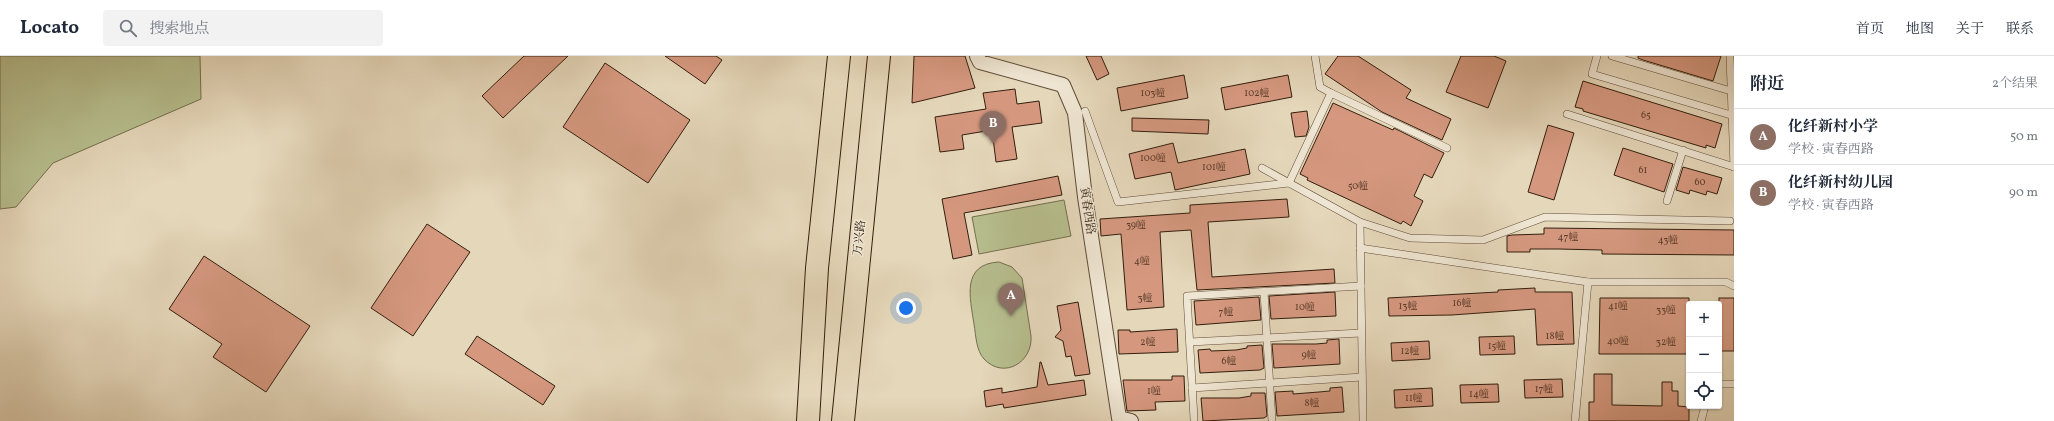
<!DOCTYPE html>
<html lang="zh">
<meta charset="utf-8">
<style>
:root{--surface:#fff;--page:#f2f2f3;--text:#1f2937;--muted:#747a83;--line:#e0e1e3;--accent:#8f2418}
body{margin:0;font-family:Vollkorn,"Noto Serif SC",serif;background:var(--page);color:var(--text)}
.controls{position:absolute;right:12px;bottom:12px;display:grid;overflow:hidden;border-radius:4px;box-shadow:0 1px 3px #0004}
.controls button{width:36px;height:36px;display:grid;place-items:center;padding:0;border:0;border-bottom:1px solid var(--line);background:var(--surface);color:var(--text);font:20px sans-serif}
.you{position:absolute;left:906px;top:252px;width:14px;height:14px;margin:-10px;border:3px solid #fff;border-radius:50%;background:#1a73e8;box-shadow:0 0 0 6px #1a73e833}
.badge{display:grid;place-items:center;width:26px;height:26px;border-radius:50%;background:var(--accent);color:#fff;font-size:13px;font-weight:700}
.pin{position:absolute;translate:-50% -33px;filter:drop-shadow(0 1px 2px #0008)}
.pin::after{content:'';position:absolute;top:21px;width:14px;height:12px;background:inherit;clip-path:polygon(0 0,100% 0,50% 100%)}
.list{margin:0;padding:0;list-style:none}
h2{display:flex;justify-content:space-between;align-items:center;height:52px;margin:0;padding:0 16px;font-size:17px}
h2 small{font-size:13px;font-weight:400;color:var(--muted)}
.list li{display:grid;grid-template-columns:26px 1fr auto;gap:12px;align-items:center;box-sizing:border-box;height:56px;padding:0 16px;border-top:1px solid var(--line)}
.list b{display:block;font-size:15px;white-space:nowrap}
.list p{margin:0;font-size:13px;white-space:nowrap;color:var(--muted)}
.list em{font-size:13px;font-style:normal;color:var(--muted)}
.icon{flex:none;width:22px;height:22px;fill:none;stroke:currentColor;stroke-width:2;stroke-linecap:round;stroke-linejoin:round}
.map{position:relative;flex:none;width:1734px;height:365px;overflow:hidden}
header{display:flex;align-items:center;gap:24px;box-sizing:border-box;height:56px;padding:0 20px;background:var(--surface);border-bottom:1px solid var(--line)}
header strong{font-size:19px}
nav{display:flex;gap:22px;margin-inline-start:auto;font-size:14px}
.search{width:280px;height:36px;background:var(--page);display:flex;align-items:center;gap:10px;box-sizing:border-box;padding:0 14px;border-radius:4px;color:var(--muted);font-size:15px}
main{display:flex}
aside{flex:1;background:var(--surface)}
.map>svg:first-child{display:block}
</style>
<header>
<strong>Locato</strong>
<div class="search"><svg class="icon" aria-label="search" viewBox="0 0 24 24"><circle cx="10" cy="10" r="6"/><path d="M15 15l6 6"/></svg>搜索地点</div>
<nav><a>首页</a><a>地图</a><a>关于</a><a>联系</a></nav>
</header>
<main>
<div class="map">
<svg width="1734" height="365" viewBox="0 0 1734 365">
<rect width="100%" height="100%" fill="#e5d7ba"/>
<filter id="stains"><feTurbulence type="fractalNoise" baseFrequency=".005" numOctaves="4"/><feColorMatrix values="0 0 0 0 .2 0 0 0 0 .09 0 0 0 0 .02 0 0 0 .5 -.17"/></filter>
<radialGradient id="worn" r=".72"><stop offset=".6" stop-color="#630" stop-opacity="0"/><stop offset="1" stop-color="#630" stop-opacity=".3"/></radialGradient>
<g fill="#b7be8e" stroke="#756e4e">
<polygon points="0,0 200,0 201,43 53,107 16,151 0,153"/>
<polygon points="1064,144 1071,180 979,198 972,161"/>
<path d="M999 206 1012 211 1022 222 1031 280C1033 306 1004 324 984 303 976 294 976 280 974 268 970 242 961 208 999 206Z"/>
</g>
<g fill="#d5987f" stroke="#331e0d">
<polygon points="524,0 568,0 503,62 482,40"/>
<polygon points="665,0 716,0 722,4 705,28"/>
<polygon points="914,0 965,0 975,32 912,47"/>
<polygon points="1086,0 1101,0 1109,18 1097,24"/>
<polygon points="1338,0 1358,0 1411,34 1406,42 1451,63 1442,84 1382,56 1325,18"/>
<polygon points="1461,0 1494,0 1506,5 1488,52 1446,36"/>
<polygon points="1638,0 1721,0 1713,25 1643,4 1638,2"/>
<polygon points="605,7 690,64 648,127 563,71"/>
<polygon points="1184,19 1188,42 1121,55 1117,32"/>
<polygon points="1288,19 1292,41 1225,54 1221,32"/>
<polygon points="1583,25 1722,68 1715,92 1706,89 1706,92 1583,55 1583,53 1575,51"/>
<polygon points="1015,33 1017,48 1039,45 1042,67 1012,71 1017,103 996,106 992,74 962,79 964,93 940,96 935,61 986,53 983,37"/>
<polygon points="1333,47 1393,74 1394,72 1444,97 1432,122 1424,118 1414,140 1423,145 1411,170 1403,165 1401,168 1307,124 1308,122 1300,118"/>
<polygon points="1307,55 1309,71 1306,80 1295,81 1291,57"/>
<polygon points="1132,62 1209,64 1208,78 1132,75"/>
<polygon points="1548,69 1574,77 1554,144 1528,136"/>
<polygon points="1173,87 1178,107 1245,93 1250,118 1175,134 1171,116 1135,123 1129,98"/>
<polygon points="1623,92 1673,108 1664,136 1614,119"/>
<polygon points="1683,111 1722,122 1717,138 1707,135 1706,139 1690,134 1689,138 1676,134"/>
<polygon points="1058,120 1062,139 964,157 972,199 953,203 942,143"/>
<polygon points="1287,143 1289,161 1208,166 1212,221 1334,213 1335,227 1197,234 1191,174 1160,176 1164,251 1127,254 1121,178 1101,180 1100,163 1190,157 1190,149"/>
<polygon points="427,168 470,196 413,280 371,252"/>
<polygon points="1544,172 1734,174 1734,199 1602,198 1602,194 1558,193 1530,193 1530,196 1507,196 1507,180 1512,179 1544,178"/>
<polygon points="204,200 310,270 266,336 213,301 222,288 169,253"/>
<polygon points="1535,232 1535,236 1572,236 1574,288 1537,289 1535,253 1452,259 1389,260 1388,242 1498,236 1498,234"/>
<polygon points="1335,236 1336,260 1271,263 1269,240"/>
<polygon points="1259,241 1261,264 1196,269 1194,245"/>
<polygon points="1600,242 1689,242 1689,298 1599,298"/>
<rect x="1719" y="242" width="15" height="53"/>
<polygon points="1078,246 1090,318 1075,320 1071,300 1066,301 1063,285 1055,281 1061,274 1057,250"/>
<polygon points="1177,273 1178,296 1119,298 1118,274 1130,274 1130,276"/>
<polygon points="477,280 555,330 543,349 465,298"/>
<polygon points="1514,280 1515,298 1480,299 1479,281"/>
<polygon points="1339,283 1340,308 1274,312 1272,288 1316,288 1327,287 1327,284"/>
<polygon points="1429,285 1430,303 1392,305 1391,287"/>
<polygon points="1262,289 1264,312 1260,314 1200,317 1198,294 1210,293 1211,295 1236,294 1247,292 1247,290"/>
<polygon points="1040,306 1041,306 1048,329 1084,324 1086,339 1004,352 1003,348 986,351 984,335 1002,332 1002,337 1037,331"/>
<polygon points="1594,318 1612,318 1612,349 1662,350 1662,326 1672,326 1672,335 1678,335 1678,350 1689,351 1689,365 1589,365 1589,346 1594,346"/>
<polygon points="1172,320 1184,320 1185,345 1155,346 1156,354 1127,355 1123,324 1172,324"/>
<polygon points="1562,323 1563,341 1525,342 1524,324"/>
<polygon points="1498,328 1499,346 1461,347 1460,329"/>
<polygon points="1342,331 1344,356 1277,360 1275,336 1293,335 1293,338 1319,336 1330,335 1330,332"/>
<polygon points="1432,332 1433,350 1395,352 1394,334"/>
<polygon points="1251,337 1265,337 1267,360 1264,362 1203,365 1201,342 1239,342 1251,340"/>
</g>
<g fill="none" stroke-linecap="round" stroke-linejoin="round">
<defs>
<g id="lane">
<polyline points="1315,0 1320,31 1331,37"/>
<polyline points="1597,0 1592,18 1734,60"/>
<polyline points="1612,0 1731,35"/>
<polyline points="1730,0 1734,111"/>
<polyline points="1085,55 1118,146 1289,127 1331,37 1447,92"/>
<polyline points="1567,58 1734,111"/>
<polyline points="1262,112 1360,166 1363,365"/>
<polyline points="1667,145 1683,94"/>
<polyline points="1360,166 1410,182 1483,184 1545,161 1730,165"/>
<polyline points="1360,192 1588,226 1726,226 1734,230"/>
<polyline points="1264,236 1272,365"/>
<polyline points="1190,286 1361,277"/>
<polyline points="1719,328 1734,328"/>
<polyline points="1192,332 1362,321"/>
<polyline points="1194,363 1187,240 1361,230"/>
<polyline points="1575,365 1588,226"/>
<polyline points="1701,365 1705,350"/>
</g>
<polyline id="street" points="977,0 980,6 1063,29 1075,57 1085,141 1119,362 1131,365"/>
<g id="primary">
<polyline points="808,365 817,212 839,0"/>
<polyline points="843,365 879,0"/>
</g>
</defs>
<use href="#lane" stroke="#604c38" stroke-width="8"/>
<use href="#street" stroke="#604c38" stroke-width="16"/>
<use href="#primary" stroke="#331e0d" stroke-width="24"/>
<use href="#lane" stroke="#eee5d2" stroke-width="7"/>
<use href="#street" stroke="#eee5d2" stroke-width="14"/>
<use href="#primary" stroke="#e5d7ba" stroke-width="22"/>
</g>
<g text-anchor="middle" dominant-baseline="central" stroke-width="3" stroke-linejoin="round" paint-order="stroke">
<g font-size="10" fill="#5c3c2a">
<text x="1153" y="37">103幢</text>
<text x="1257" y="37">102幢</text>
<text x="1646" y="59">65</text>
<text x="1153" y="102">100幢</text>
<text x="1214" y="111">101幢</text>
<text x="1643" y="114">61</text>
<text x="1700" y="126">60</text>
<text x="1358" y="130">50幢</text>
<text x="1136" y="169">39幢</text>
<text x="1568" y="181">47幢</text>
<text x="1668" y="184">43幢</text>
<text x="1142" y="205">4幢</text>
<text x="1145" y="242">3幢</text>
<text x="1462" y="247">16幢</text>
<text x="1408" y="250">13幢</text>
<text x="1618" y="250">41幢</text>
<text x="1305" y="251">10幢</text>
<text x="1666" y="254">33幢</text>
<text x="1226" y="256">7幢</text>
<text x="1555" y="280">18幢</text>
<text x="1618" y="285">40幢</text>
<text x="1148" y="286">2幢</text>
<text x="1666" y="286">32幢</text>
<text x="1497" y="290">15幢</text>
<text x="1410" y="295">12幢</text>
<text x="1309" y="299">9幢</text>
<text x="1229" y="305">6幢</text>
<text x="1544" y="333">17幢</text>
<text x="1154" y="335">1幢</text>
<text x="1479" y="338">14幢</text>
<text x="1414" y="342">11幢</text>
<text x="1312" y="347">8幢</text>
</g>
<g font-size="12" fill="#331e0d" stroke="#eee5d2">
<text transform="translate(1087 155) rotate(82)">寅春西路</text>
<text transform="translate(860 182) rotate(-84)">万兴路</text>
</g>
</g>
<rect width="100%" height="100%" filter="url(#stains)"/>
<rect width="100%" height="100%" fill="url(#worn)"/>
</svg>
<div class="controls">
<button>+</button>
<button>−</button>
<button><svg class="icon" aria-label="locate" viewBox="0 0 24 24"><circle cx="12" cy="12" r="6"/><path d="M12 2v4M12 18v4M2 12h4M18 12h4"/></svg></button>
</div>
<div class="you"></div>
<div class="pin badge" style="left:1011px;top:260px;background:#8d6e63">A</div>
<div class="pin badge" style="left:993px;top:88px;background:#8d6e63">B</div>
</div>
<aside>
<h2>附近<small>2个结果</small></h2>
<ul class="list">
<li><span class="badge" style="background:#8d6e63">A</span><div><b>化纤新村小学</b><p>学校 · 寅春西路</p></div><em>50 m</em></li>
<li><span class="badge" style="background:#8d6e63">B</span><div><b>化纤新村幼儿园</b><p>学校 · 寅春西路</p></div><em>90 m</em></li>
</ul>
</aside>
</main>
